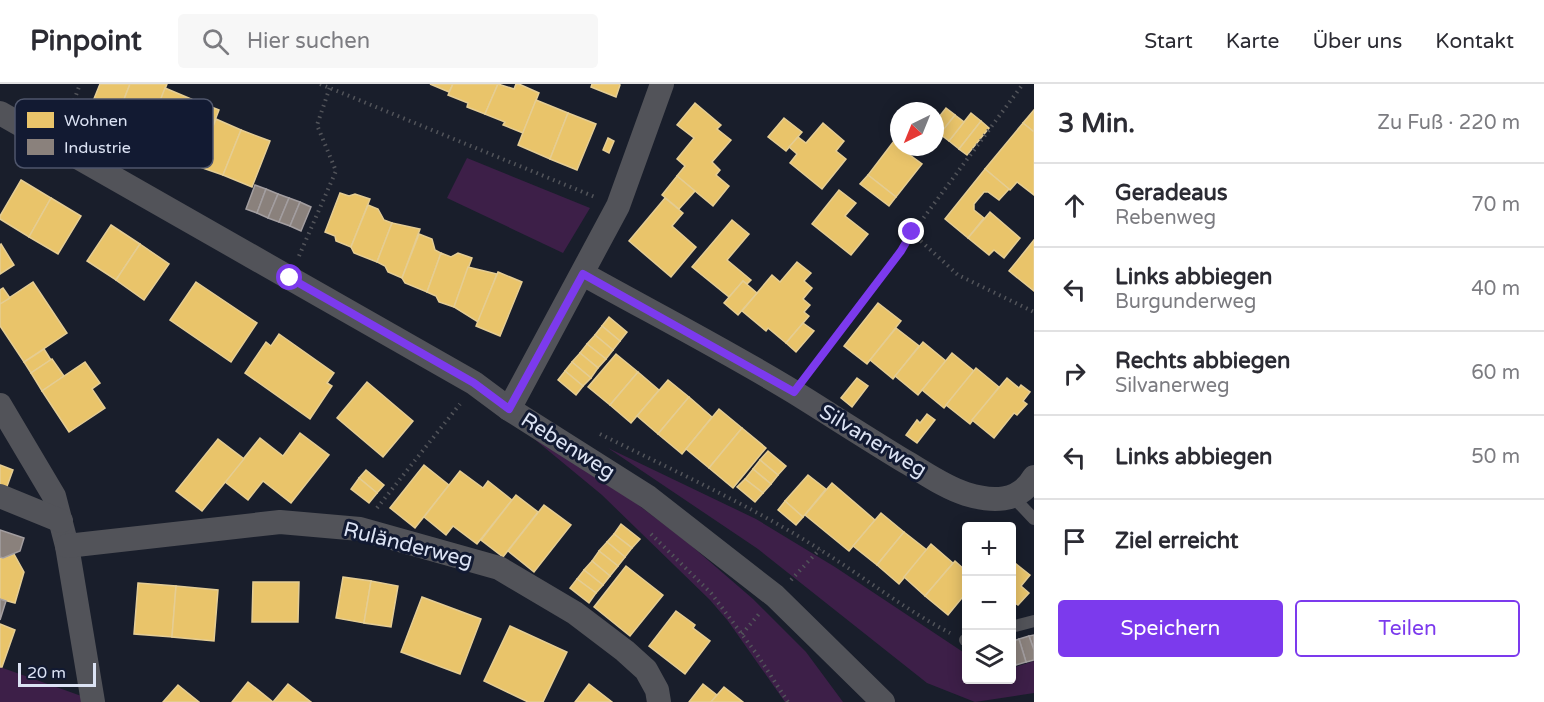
<!DOCTYPE html>
<html lang="de">
<meta charset="utf-8">
<style>
:root{--surface:#fff;--page:#f7f7f7;--text:#2b2b33;--muted:#7c7c81;--line:#e1e1e2;--accent:#7c3aed}
body{margin:0;font-family:"Varela Round",sans-serif;background:var(--page);color:var(--text)}
.controls{position:absolute;right:18px;bottom:18px;display:grid;overflow:hidden;border-radius:6px;box-shadow:0 3px 15px #0003}
.controls button{width:54px;height:54px;display:grid;place-items:center;padding:0;border:0;border-bottom:2px solid var(--line);background:var(--surface);color:var(--text);font:30px sans-serif}
.compass{position:absolute;left:890px;top:18px;width:54px;height:54px;border-radius:50%;background:var(--surface);box-shadow:0 3px 15px #0003;rotate:223deg}
.scale{position:absolute;left:18px;bottom:15px;width:78px;box-sizing:border-box;padding-left:6px;border:3px solid #dce3f4;border-top:0;font-size:16px;line-height:21px;white-space:nowrap;color:#dce3f4;-webkit-text-stroke:4px #121a32;paint-order:stroke}
.stop{position:absolute;width:18px;height:18px;margin:-14px;border:4px solid #7c3aed;border-radius:50%;background:#fff}
.stop.end{background:#7c3aed;border-color:#fff;box-shadow:0 2px 6px #0008}
.list{margin:0;padding:0;list-style:none}
h2{display:flex;justify-content:space-between;align-items:center;height:78px;margin:0;padding:0 24px;font-size:26px}
h2 small{font-size:20px;font-weight:400;color:var(--muted)}
.list li{display:grid;grid-template-columns:39px 1fr auto;gap:18px;align-items:center;box-sizing:border-box;height:84px;padding:0 24px;border-top:2px solid var(--line)}
.list b{display:block;font-size:22px;white-space:nowrap}
.list p{margin:0;font-size:20px;white-space:nowrap;color:var(--muted)}
.list em{font-size:20px;font-style:normal;color:var(--muted)}
.actions{display:flex;gap:12px;padding:18px 24px}
.actions a{flex:1;padding:14px 0;border:2px solid var(--accent);border-radius:6px;text-align:center;font-size:21px;color:var(--accent)}
.actions .main{background:var(--accent);color:#fff}
.icon{flex:none;width:33px;height:33px;fill:none;stroke:currentColor;stroke-width:2;stroke-linecap:round;stroke-linejoin:round}
.map{position:relative;flex:none;width:1034px;height:618px;overflow:hidden}
header{display:flex;align-items:center;gap:36px;box-sizing:border-box;height:84px;padding:0 30px;background:var(--surface);border-bottom:2px solid var(--line)}
header strong{font-size:28px}
nav{display:flex;gap:33px;margin-inline-start:auto;font-size:21px}
.search{width:420px;height:54px;background:var(--page);display:flex;align-items:center;gap:15px;box-sizing:border-box;padding:0 21px;border-radius:6px;color:var(--muted);font-size:22px}
main{display:flex}
aside{flex:1;background:var(--surface)}
.map>svg:first-child{display:block}
</style>
<header>
<strong>Pinpoint</strong>
<div class="search"><svg class="icon" aria-label="search" viewBox="0 0 24 24"><circle cx="10" cy="10" r="6"/><path d="M15 15l6 6"/></svg>Hier suchen</div>
<nav><a>Start</a><a>Karte</a><a>Über uns</a><a>Kontakt</a></nav>
</header>
<main>
<div class="map">
<svg width="1034" height="618" viewBox="0 0 1034 618">
<rect width="100%" height="100%" fill="#191e2b"/>
<g fill="#3d1f48">
<polygon points="467,74 590,124 563,169 447,114"/>
<polygon points="533,354 603,394 687,458 753,515 806,568 843,618 785,618 728,537 710,516 602,411"/>
<polygon points="608,364 756,435 835,483 966,570 966,596 1011,596 1012,584 1034,577 1034,609 975,618 927,599 758,465"/>
<polygon points="0,583 87,614 87,618 0,618"/>
</g>
<g fill="#e9c46a" stroke="#e5cd93" stroke-width="1.5">
<polygon points="100,0 130,0 117,33 91,22"/>
<polygon points="130,0 167,0 149,45 117,33"/>
<polygon points="430,0 453,0 449,8"/>
<polygon points="453,0 498,0 485,30 467,23 468,19 448,11"/>
<polygon points="498,0 514,5 516,0 519,0 539,9 523,49 503,41 505,38 485,30"/>
<polygon points="592,0 619,0 620,1 616,13 591,3"/>
<polygon points="165,4 191,15 171,64 146,53"/>
<polygon points="191,15 219,26 200,75 171,64"/>
<polygon points="536,16 568,29 550,75 518,61"/>
<polygon points="695,19 721,41 717,45 731,56 712,78 720,86 716,91 729,102 713,122 677,92 685,82 677,75 694,54 677,41"/>
<polygon points="946,24 955,31 940,50 935,46 935,38"/>
<polygon points="1034,26 1034,48 1023,39"/>
<polygon points="568,29 596,40 577,86 550,75"/>
<polygon points="971,29 981,37 959,65 949,57"/>
<polygon points="955,31 964,38 949,57 940,50"/>
<polygon points="784,34 802,48 786,67 768,53"/>
<polygon points="216,35 241,46 223,91 197,82"/>
<polygon points="981,37 989,44 967,71 959,65"/>
<polygon points="823,39 844,57 836,67 846,75 822,105 790,79 797,70 789,63 798,53 806,59"/>
<polygon points="1023,39 1034,48 1034,111 1017,98 1010,106 985,85"/>
<polygon points="241,46 270,57 252,103 223,91"/>
<polygon points="608,54 614,57 609,69 603,66"/>
<polygon points="894,57 899,63 922,80 896,113 868,91"/>
<polygon points="985,85 1009,105 999,116 988,108 984,108 974,120 974,126 984,134 968,154 945,135"/>
<polygon points="868,91 896,113 889,122 860,100"/>
<polygon points="677,92 695,107 679,125 662,111"/>
<polygon points="21,96 51,114 29,153 0,135 0,132"/>
<polygon points="839,106 856,119 845,132 868,150 851,171 812,140"/>
<polygon points="340,109 349,112 355,110 370,115 351,163 336,157 335,152 325,148"/>
<polygon points="51,114 81,132 58,170 29,153"/>
<polygon points="665,114 683,129 672,142 696,163 671,193 629,157"/>
<polygon points="368,121 378,125 384,136 392,139 377,178 354,169 351,163"/>
<polygon points="990,128 1020,154 1004,174 994,166 989,171 968,154"/>
<polygon points="732,136 749,150 727,176 751,196 747,200 743,197 729,213 692,183"/>
<polygon points="392,139 420,145 402,194 388,188 385,182 377,178"/>
<polygon points="111,141 140,160 116,196 87,177"/>
<polygon points="419,150 432,155 435,166 441,169 427,208 405,199 402,194"/>
<polygon points="1034,156 1034,207 1009,187"/>
<polygon points="1,160 14,181 0,190 0,161"/>
<polygon points="140,160 169,180 144,216 116,196"/>
<polygon points="441,169 451,173 458,169 472,174 454,223 439,218 436,212 427,208"/>
<polygon points="797,178 811,189 804,197 812,204 803,215 810,221 804,228 809,232 786,259 768,244 766,247 742,227 772,191 780,198"/>
<polygon points="468,183 497,190 478,238 454,223"/>
<polygon points="498,188 522,198 500,252 476,242"/>
<polygon points="743,197 757,209 738,231 724,219"/>
<polygon points="33,198 67,249 24,278 0,242 0,220"/>
<polygon points="196,198 257,239 231,278 170,236"/>
<polygon points="3,204 10,214 0,220 0,206"/>
<polygon points="878,219 901,237 867,280 844,262"/>
<polygon points="609,233 627,248 620,257 602,242"/>
<polygon points="803,239 814,247 796,268 786,259"/>
<polygon points="602,242 620,257 613,266 595,251"/>
<polygon points="896,244 919,262 893,295 870,276"/>
<polygon points="279,250 334,289 327,299 332,302 310,335 245,289 266,258 271,262"/>
<polygon points="595,251 613,266 606,275 587,260"/>
<polygon points="923,258 946,277 918,311 895,292"/>
<polygon points="587,260 606,275 598,284 580,269"/>
<polygon points="44,265 51,276 31,289 24,278"/>
<polygon points="580,269 598,284 591,294 572,278"/>
<polygon points="952,269 974,287 944,324 922,306"/>
<polygon points="616,270 638,288 610,321 588,303"/>
<polygon points="52,275 64,292 42,307 31,289"/>
<polygon points="85,278 100,299 92,305 105,324 69,348 42,307"/>
<polygon points="572,278 591,294 583,302 565,287"/>
<polygon points="976,284 999,303 970,340 946,321"/>
<polygon points="565,287 583,302 576,311 558,296"/>
<polygon points="638,288 659,306 631,339 610,321"/>
<polygon points="857,294 868,302 852,323 841,314"/>
<polygon points="1007,294 1019,304 1021,301 1030,308 1023,317 1027,320 1017,331 1014,329 994,354 972,336"/>
<polygon points="668,296 689,313 658,350 637,332"/>
<polygon points="367,298 413,337 383,373 337,334"/>
<polygon points="689,313 712,333 682,370 658,350"/>
<polygon points="719,325 742,344 709,384 686,365"/>
<polygon points="927,330 935,336 917,359 906,351 917,336 920,339"/>
<polygon points="742,344 766,364 733,404 709,384"/>
<polygon points="300,349 329,371 291,419 263,397 248,416 225,398 260,354 283,372"/>
<polygon points="218,355 244,375 202,427 176,407"/>
<polygon points="768,367 786,382 778,391 760,376"/>
<polygon points="760,376 778,391 771,400 753,385"/>
<polygon points="0,381 13,386 6,405 0,403"/>
<polygon points="424,381 449,401 415,444 390,424"/>
<polygon points="753,385 771,400 763,409 745,395"/>
<polygon points="366,386 384,401 377,409 359,394"/>
<polygon points="460,387 483,404 488,397 512,416 477,460 453,442 446,451 424,433"/>
<polygon points="808,391 826,405 803,433 785,417"/>
<polygon points="359,394 377,409 369,419 351,405"/>
<polygon points="745,395 763,409 755,418 737,403"/>
<polygon points="832,399 875,436 849,467 805,431"/>
<polygon points="516,411 538,428 503,473 481,456"/>
<polygon points="785,417 803,433 796,441 778,426"/>
<polygon points="544,421 571,441 534,488 508,467"/>
<polygon points="881,429 904,448 877,481 853,462"/>
<polygon points="621,440 640,455 632,464 614,450"/>
<polygon points="904,448 927,466 899,500 877,481"/>
<polygon points="614,450 632,464 625,473 607,458"/>
<polygon points="607,458 625,473 618,482 599,467"/>
<polygon points="931,460 953,479 925,512 904,493"/>
<polygon points="599,467 618,482 610,492 592,477"/>
<polygon points="14,470 24,488 15,519 0,515 0,473 3,474"/>
<polygon points="1011,476 1030,491 1021,502 1029,509 1018,521 1011,517"/>
<polygon points="592,477 610,492 603,501 584,486"/>
<polygon points="955,477 966,487 966,509 948,531 925,512"/>
<polygon points="626,482 663,511 630,552 594,523"/>
<polygon points="584,486 603,501 596,509 577,495"/>
<polygon points="343,493 371,497 364,539 336,534"/>
<polygon points="577,495 596,509 589,519 570,504"/>
<polygon points="371,497 398,502 391,543 364,539"/>
<polygon points="253,498 299,498 298,538 252,538"/>
<polygon points="138,499 176,502 172,553 134,550"/>
<polygon points="176,502 218,506 214,557 172,553"/>
<polygon points="422,513 481,535 460,590 401,568"/>
<polygon points="676,527 695,541 693,544 710,557 685,590 649,562"/>
<polygon points="0,540 15,546 2,583 0,583"/>
<polygon points="510,542 567,568 543,618 528,618 484,597"/>
<polygon points="248,598 273,618 232,618"/>
<polygon points="288,600 311,618 273,618"/>
<polygon points="589,600 612,618 575,618"/>
<polygon points="703,600 717,611 711,618 689,618"/>
<polygon points="178,601 199,618 163,618"/>
<polygon points="724,603 743,618 711,618"/>
</g>
<g fill="#8a817c" stroke="#a39ea0" stroke-width="1.5">
<polygon points="255,101 266,105 257,129 246,125"/>
<polygon points="266,105 278,110 268,134 257,129"/>
<polygon points="278,110 289,114 279,138 268,134"/>
<polygon points="289,114 300,118 290,142 279,138"/>
<polygon points="300,118 311,123 301,147 290,142"/>
<polygon points="0,446 24,454 20,467 3,474 0,473"/>
<polygon points="0,515 6,517 0,536"/>
<polygon points="1034,551 1034,566 1029,552"/>
<polygon points="1029,552 1034,566 1034,576 1026,578 1019,555"/>
<polygon points="1019,555 1026,578 1016,581 1011,568 1011,558"/>
</g>
<g fill="none" stroke-linecap="round" stroke-linejoin="round">
<g stroke="#52545a" stroke-width="4" stroke-dasharray="1.5 4.5" stroke-linecap="butt">
<polyline points="320,0 595,113"/>
<polyline points="66,39 80,0"/>
<polyline points="912,149 958,191 1034,228"/>
<polyline points="299,172 336,87 317,41 331,0"/>
<polyline points="809,288 1023,0"/>
<path d="M600 350C674 387 750 421 819 465 864 493 904 525 950 549"/>
<polyline points="377,424 460,320"/>
<polyline points="651,450 711,509 756,569 788,618"/>
<polyline points="791,496 820,465"/>
<polyline points="742,550 759,530"/>
</g>
<g stroke="#525359" stroke-width="12">
<polyline points="1013,413 1034,435"/>
<polyline points="1011,543 1034,537"/>
<polyline points="965,556 966,556"/>
</g>
<g stroke="#525359" stroke-width="24">
<polyline points="0,29 474,299 509,325 648,413 775,512 883,618"/>
<path d="M583 190C653 229 725 266 794 308 831 331 868 355 906 378 925 389 944 403 966 410 992 418 1019 419 1034 393"/>
<polyline points="0,321 54,412 67,462 93,618"/>
<polyline points="509,325 618,122 662,0"/>
<polyline points="0,412 61,437"/>
<polyline points="67,462 280,438 360,445 499,484 575,529 625,567 646,586 657,606 659,618"/>
</g>
</g>
<g fill="none" stroke-linecap="round" stroke-linejoin="round">
<polyline stroke="#7c3aed" stroke-width="8" points="290,194 474,299 509,325 583,190 794,308 901,167 912,148"/>
</g>
<g text-anchor="middle" dominant-baseline="central" stroke-width="6" stroke-linejoin="round" paint-order="stroke">
<g font-size="21" fill="#dce3f4" stroke="#121a32">
<text transform="translate(873 357) rotate(31)">Silvanerweg</text>
<text transform="translate(568 362) rotate(32)">Rebenweg</text>
<text transform="translate(408 461) rotate(14)">Ruländerweg</text>
</g>
</g>
<rect x="15" y="15" width="198" height="69" rx="9" fill="#121a32" stroke="#4f566c" stroke-width="1.5"/>
<rect x="27" y="28" width="27" height="16" fill="#e9c46a"/>
<rect x="27" y="55" width="27" height="16" fill="#8a817c"/>
<g font-size="16" fill="#dce3f4">
<text x="64" y="42">Wohnen</text>
<text x="64" y="69">Industrie</text>
</g>
</svg>
<div class="controls">
<button>+</button>
<button>−</button>
<button><svg class="icon" aria-label="layers" viewBox="0 0 24 24"><path d="M12 4l9 5-9 5-9-5zM3 14l9 5 9-5"/></svg></button>
</div>
<svg class="compass" viewBox="-18 -18 36 36"><path d="M0-13l5 13h-10z" fill="#e53935"/><path d="M0 13l5-13h-10z" fill="#7c7c81"/></svg>
<div class="scale">20 m</div>
<div class="stop" style="left:290px;top:194px"></div>
<div class="stop end" style="left:912px;top:148px"></div>
</div>
<aside>
<h2>3 Min.<small>Zu Fuß · 220 m</small></h2>
<ul class="list">
<li><svg class="icon" aria-label="ahead" viewBox="0 0 24 24"><path d="M12 20V5M6 11l6-6 6 6"/></svg><div><b>Geradeaus</b><p>Rebenweg</p></div><em>70 m</em></li>
<li><svg class="icon" aria-label="left" viewBox="0 0 24 24"><path d="M17 20v-9H6M10 6l-5 5 5 5"/></svg><div><b>Links abbiegen</b><p>Burgunderweg</p></div><em>40 m</em></li>
<li><svg class="icon" aria-label="right" viewBox="0 0 24 24"><path d="M7 20v-9h11M14 6l5 5-5 5"/></svg><div><b>Rechts abbiegen</b><p>Silvanerweg</p></div><em>60 m</em></li>
<li><svg class="icon" aria-label="left" viewBox="0 0 24 24"><path d="M17 20v-9H6M10 6l-5 5 5 5"/></svg><div><b>Links abbiegen</b></div><em>50 m</em></li>
<li><svg class="icon" aria-label="arrive" viewBox="0 0 24 24"><path d="M6 21V4h12l-3 4 3 4H6"/></svg><div><b>Ziel erreicht</b></div></li>
</ul>
<div class="actions"><a class="main">Speichern</a><a>Teilen</a></div>
</aside>
</main>
